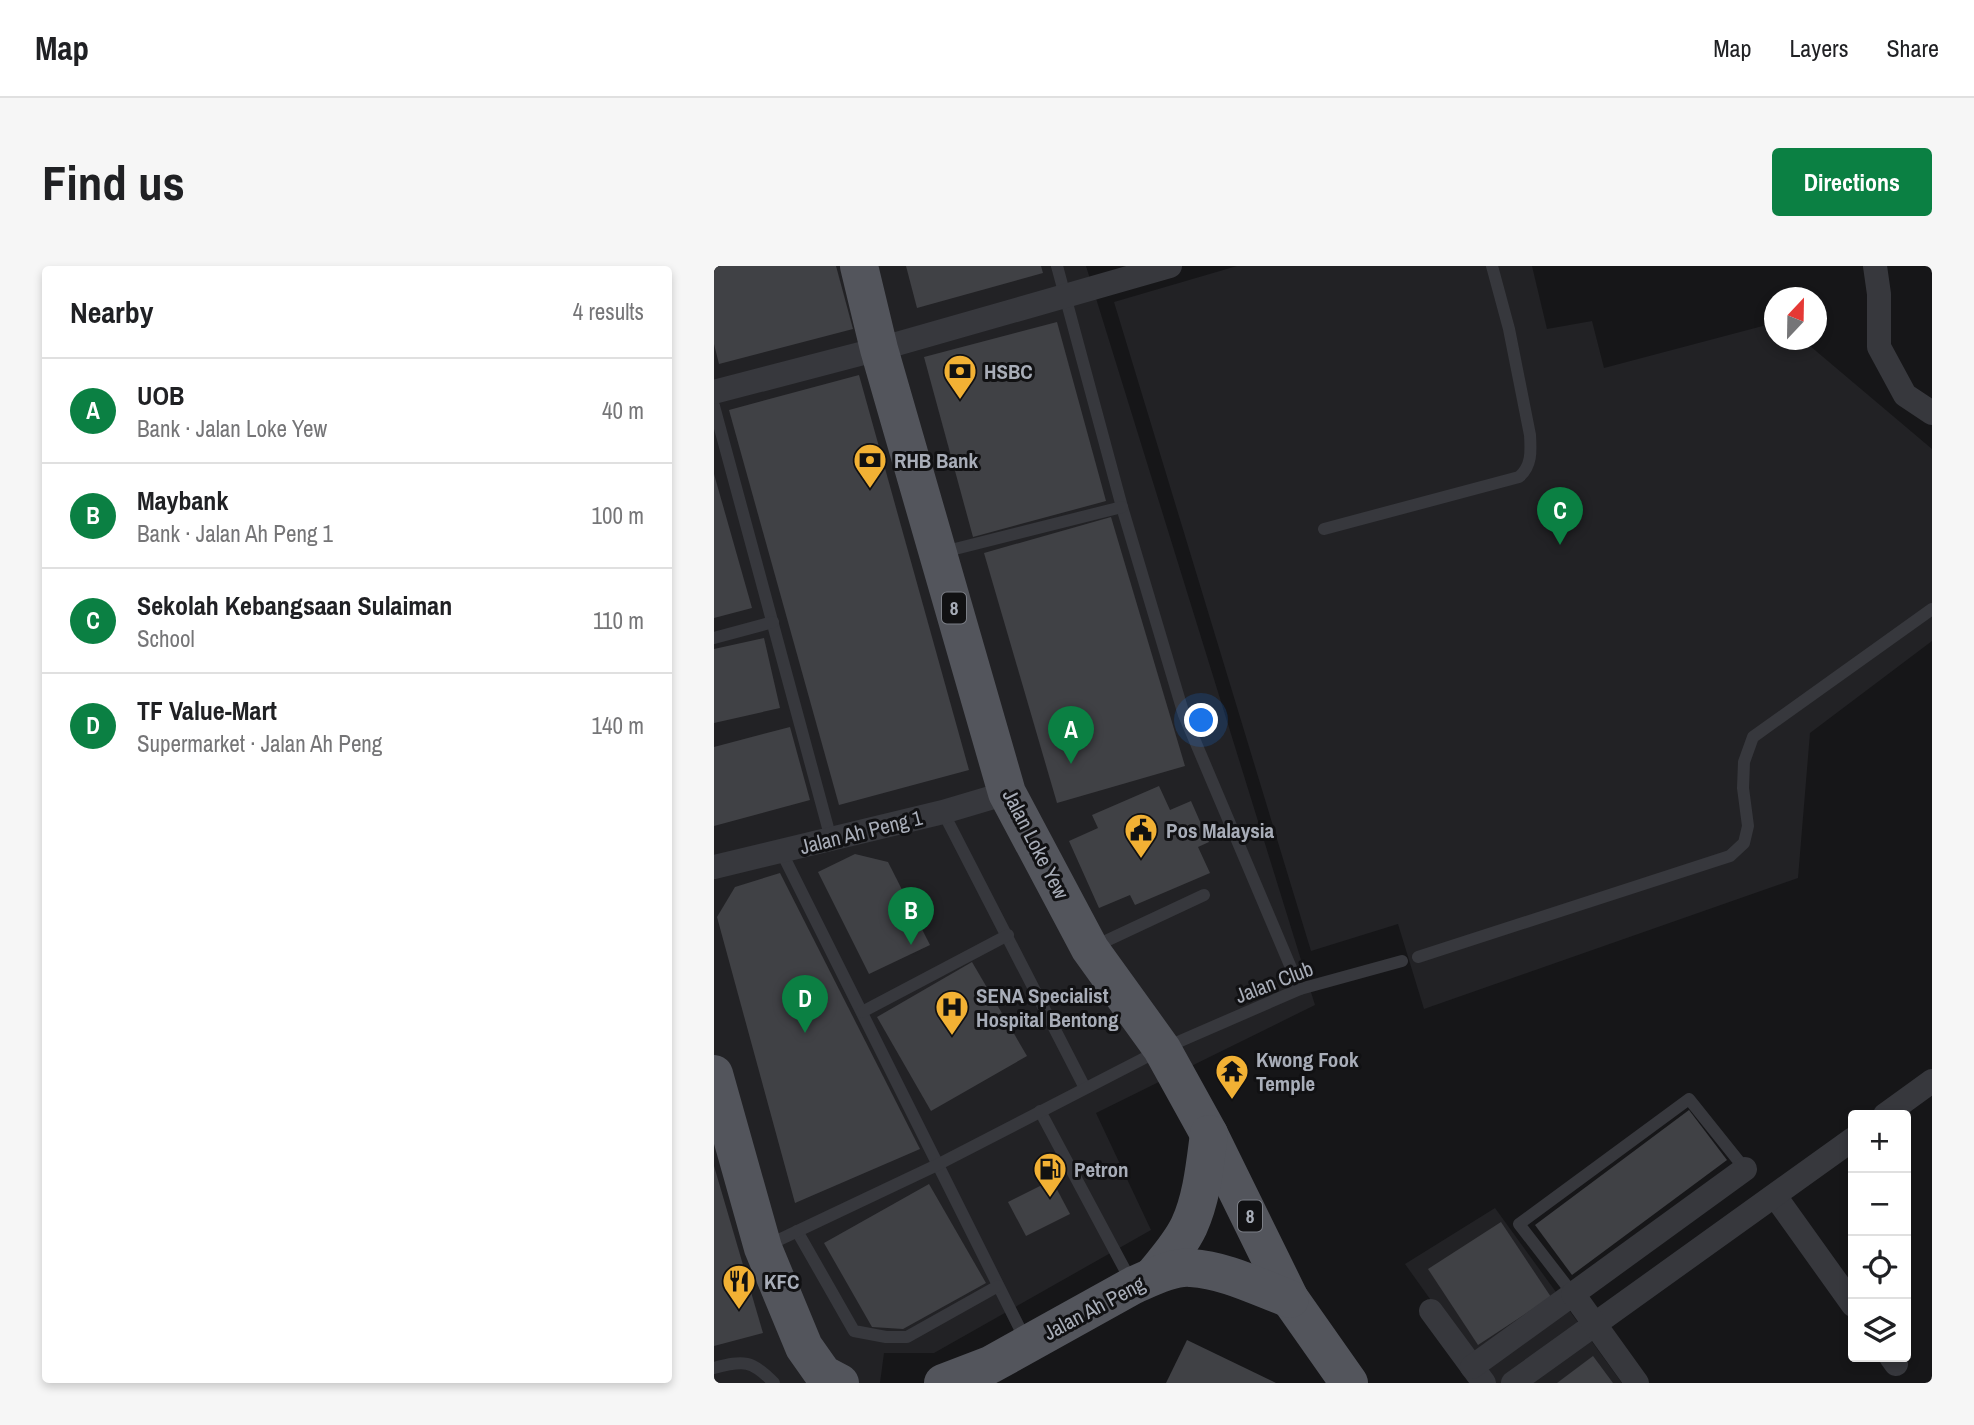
<!DOCTYPE html>
<meta charset="utf-8">
<style>
:root{--surface:#fff;--page:#f6f6f6;--text:#202124;--muted:#757577;--line:#e0e0e0;--accent:#0b8043}
body{margin:0;font-family:"Archivo Narrow",sans-serif;background:var(--page);color:var(--text)}
.controls{position:absolute;right:21px;bottom:21px;display:grid;overflow:hidden;border-radius:7px;box-shadow:0 4px 10px #0003}
.controls button{width:63px;height:63px;display:grid;place-items:center;padding:0;border:0;border-bottom:2px solid var(--line);background:var(--surface);color:var(--text);font:35px sans-serif}
.compass{position:absolute;left:1050px;top:21px;width:63px;height:63px;border-radius:50%;background:var(--surface);box-shadow:0 4px 10px #0003;rotate:22deg}
.you{position:absolute;left:488px;top:455px;width:24px;height:24px;margin:-18px;border:5px solid #fff;border-radius:50%;background:#1a73e8;box-shadow:0 0 0 10px #1a73e833}
.badge{display:grid;place-items:center;width:46px;height:46px;border-radius:50%;background:var(--accent);color:#fff;font-size:23px;font-weight:700}
.pin{position:absolute;translate:-50% -58px;filter:drop-shadow(0 2px 4px #0008)}
.pin::after{content:'';position:absolute;top:37px;width:24px;height:21px;background:inherit;clip-path:polygon(0 0,100% 0,50% 100%)}
.list{margin:0;padding:0;list-style:none}
h2{display:flex;justify-content:space-between;align-items:center;height:91px;margin:0;padding:0 28px;font-size:30px}
h2 small{font-size:23px;font-weight:400;color:var(--muted)}
.list li{display:grid;grid-template-columns:46px 1fr auto;gap:21px;align-items:center;box-sizing:border-box;height:105px;padding:0 28px;border-top:2px solid var(--line)}
.list b{display:block;font-size:26px;white-space:nowrap}
.list p{margin:0;font-size:23px;white-space:nowrap;color:var(--muted)}
.list em{font-size:23px;font-style:normal;color:var(--muted)}
.icon{flex:none;width:38px;height:38px;fill:none;stroke:currentColor;stroke-width:2;stroke-linecap:round;stroke-linejoin:round}
.map{position:relative;flex:none;width:1218px;height:1117px;overflow:hidden;border-radius:7px}
header{display:flex;align-items:center;gap:42px;box-sizing:border-box;height:98px;padding:0 35px;background:var(--surface);border-bottom:2px solid var(--line)}
header strong{font-size:33px}
nav{display:flex;gap:38px;margin-inline-start:auto;font-size:24px}
.intro{display:flex;align-items:center;justify-content:space-between;box-sizing:border-box;height:168px;padding:0 42px}
h1{margin:0;font-size:49px}
.button{padding:18px 32px;border-radius:7px;background:var(--accent);color:#fff;font-size:24px;font-weight:700}
main{display:flex;gap:42px;padding:0 42px}
aside{flex:1;background:var(--surface);border-radius:7px;box-shadow:0 4px 10px #0003}
.map>svg:first-child{display:block}
</style>
<header>
<strong>Map</strong>
<nav><a>Map</a><a>Layers</a><a>Share</a></nav>
</header>
<div class="intro"><h1>Find us</h1><a class="button">Directions</a></div>
<main>
<aside>
<h2>Nearby<small>4 results</small></h2>
<ul class="list">
<li><span class="badge">A</span><div><b>UOB</b><p>Bank · Jalan Loke Yew</p></div><em>40 m</em></li>
<li><span class="badge">B</span><div><b>Maybank</b><p>Bank · Jalan Ah Peng 1</p></div><em>100 m</em></li>
<li><span class="badge">C</span><div><b>Sekolah Kebangsaan Sulaiman</b><p>School</p></div><em>110 m</em></li>
<li><span class="badge">D</span><div><b>TF Value-Mart</b><p>Supermarket · Jalan Ah Peng</p></div><em>140 m</em></li>
</ul>
</aside>
<div class="map">
<svg width="1218" height="1117" viewBox="0 0 1218 1117">
<rect width="100%" height="100%" fill="#161618"/>
<g fill="#222225">
<polygon points="0,0 372,0 601,739 382,847 437,964 220,1087 170,1087 166,1117 0,1117"/>
<polygon points="523,0 818,0 833,63 878,55 890,102 1060,57 1060,74 1089,74 1218,183 1218,375 1096,467 1084,612 710,743 684,658 597,685 400,36"/>
<polygon points="781,942 908,1117 776,1117 691,998"/>
</g>
<g fill="#404145">
<polygon points="0,0 122,0 139,63 5,98 0,78"/>
<polygon points="192,0 327,0 329,7 203,42"/>
<polygon points="343,56 392,235 259,271 210,91"/>
<polygon points="145,109 255,504 125,539 15,144"/>
<polygon points="0,208 38,342 0,352"/>
<polygon points="397,251 471,500 343,537 270,287"/>
<polygon points="50,372 66,442 0,457 0,383"/>
<polygon points="76,461 96,534 0,560 0,481"/>
<polygon points="445,520 456,544 477,535 495,576 484,581 496,607 421,639 416,629 385,642 355,575 384,562 378,549"/>
<polygon points="141,588 174,596 216,679 155,708 104,606"/>
<polygon points="66,607 206,883 81,937 3,651 21,621"/>
<polygon points="258,696 313,790 217,845 163,751"/>
<polygon points="975,844 1013,894 858,1009 821,959"/>
<polygon points="0,900 49,1067 0,1080"/>
<polygon points="338,914 356,948 312,970 294,936"/>
<polygon points="215,918 272,1017 189,1063 158,1061 110,977"/>
<polygon points="787,956 837,1031 764,1079 714,1003"/>
<polygon points="473,1074 562,1117 452,1117"/>
<polygon points="879,1090 899,1117 843,1117"/>
</g>
<g fill="none" stroke-linecap="round" stroke-linejoin="round">
<g stroke="#37383d" stroke-width="12">
<polyline points="343,0 408,241 470,449 586,723"/>
<polyline points="0,140 117,573"/>
<path d="M610 263 805 211C818 200 817 185 816 169L795 63 778 0"/>
<polyline points="229,286 408,241"/>
<polyline points="0,372 59,356"/>
<polyline points="229,546 371,822"/>
<polyline points="67,585 311,1073"/>
<polyline points="379,681 490,629"/>
<polyline points="704,691 1016,590 1030,577 1034,560 1029,522 1030,496 1039,471 1218,343"/>
<polyline points="148,746 294,669"/>
<polyline points="326,845 418,1017"/>
<polyline points="83,965 140,1065 172,1071 193,1071 284,1020"/>
<polyline points="52,980 223,899 448,783 586,723 688,695"/>
<polyline points="859,1028 805,958 975,833 1031,903"/>
<path d="M0 1102C30 1094 38 1094 60 1117"/>
</g>
<g stroke="#37383d" stroke-width="24">
<polyline points="1161,0 1165,28 1165,81 1191,129 1218,147"/>
<polyline points="0,126 165,83 456,0"/>
<polyline points="0,601 229,546 293,527"/>
<polyline points="1171,849 1218,815"/>
<polyline points="1061,930 1139,1039"/>
<polyline points="717,1045 770,1117"/>
<polyline points="1177,1091 1182,1098"/>
<polyline points="758,1101 859,1028"/>
<polyline points="799,1117 1139,873"/>
<polyline points="923,1117 859,1028 1031,903"/>
</g>
<g stroke="#53555c" stroke-width="38">
<polyline points="145,0 165,83 293,527 376,683 448,783 495,868 576,1033 635,1117"/>
<polyline points="0,808 49,982 90,1081 109,1108 126,1117"/>
<path d="M439 1010C452 994 466 979 475 960 488 932 491 898 495 868"/>
<path d="M229 1117 276 1099 420 1019C436 1012 459 1000 477 1002 511 1004 544 1021 576 1033"/>
</g>
</g>
<defs>
<symbol id="bank-pin" viewBox="-11 -11 22 30"><path d="M0 17L-7.5 6A9.5 9.5 0 1 1 7.5 6Z" fill="#f2b134" stroke="#111113"/><path d="M-6-4H6V4H-6ZM0-2.3a2.3 2.3 0 1 0 0 4.6a2.3 2.3 0 1 0 0-4.6Z" fill="#111"/></symbol>
<symbol id="civic-pin" viewBox="-11 -11 22 30"><path d="M0 17L-7.5 6A9.5 9.5 0 1 1 7.5 6Z" fill="#f2b134" stroke="#111113"/><path d="M-.6-6.5H3V-4.5H.6V-3L4-1V1h2V6H-6V1h2V-1L-.6-3ZM-1.2 2.5V6h2.4V2.5Z" fill="#111"/></symbol>
<symbol id="hospital-pin" viewBox="-11 -11 22 30"><path d="M0 17L-7.5 6A9.5 9.5 0 1 1 7.5 6Z" fill="#f2b134" stroke="#111113"/><path d="M-5-5h3v3.5h4V-5h3V5h-3V1.5h-4V5h-3Z" fill="#111"/></symbol>
<symbol id="temple-pin" viewBox="-11 -11 22 30"><path d="M0 17L-7.5 6A9.5 9.5 0 1 1 7.5 6Z" fill="#f2b134" stroke="#111113"/><path d="M0-6L5-2H3V0L6.5 2.5H4V6H1.5V3h-3V6H-4V2.5H-6.5L-3 0V-2H-5Z" fill="#111"/></symbol>
<symbol id="fuel-pin" viewBox="-11 -11 22 30"><path d="M0 17L-7.5 6A9.5 9.5 0 1 1 7.5 6Z" fill="#f2b134" stroke="#111113"/><path d="M-5.5-6h7V0h2V4h1.3V-2.5L3-4.5l.8-.8L6-3V5H2.5V1h-1V6h-7ZM-4.2-4.7v3.2H.2V-4.7Z" fill="#111"/></symbol>
<symbol id="restaurant-pin" viewBox="-11 -11 22 30"><path d="M0 17L-7.5 6A9.5 9.5 0 1 1 7.5 6Z" fill="#f2b134" stroke="#111113"/><path d="M-5-6h1v4h1v-4h1v4h1v-4h1v5L-1.5 .5V6h-2V.5L-5-1ZM5-6V6H3V1.5H1.5Q1.5-4 5-6Z" fill="#111"/></symbol>
</defs>
<g fill-rule="evenodd">
<use href="#bank-pin" x="227" y="86" width="38" height="52"/>
<use href="#bank-pin" x="137" y="175" width="38" height="52"/>
<use href="#civic-pin" x="408" y="545" width="38" height="52"/>
<use href="#hospital-pin" x="219" y="722" width="38" height="52"/>
<use href="#temple-pin" x="499" y="786" width="38" height="52"/>
<use href="#fuel-pin" x="317" y="884" width="38" height="52"/>
<use href="#restaurant-pin" x="6" y="996" width="38" height="52"/>
</g>
<g text-anchor="middle" dominant-baseline="central" stroke-width="6" stroke-linejoin="round" paint-order="stroke">
<g fill="#111113" stroke="#7b7e86" stroke-width="2">
<rect x="228" y="326.5" width="24" height="31" rx="5"/>
<rect x="524" y="934.5" width="24" height="31" rx="5"/>
</g>
<g font-size="19" font-weight="bold" fill="#a8adb8">
<text x="240" y="342">8</text>
<text x="536" y="950">8</text>
</g>
<g font-size="21" font-weight="bold" fill="#a8adb8" stroke="#111113" text-anchor="start">
<text x="270" y="105">HSBC</text>
<text x="180" y="194">RHB Bank</text>
<text x="452" y="564">Pos Malaysia</text>
<text x="262" y="729">SENA Specialist<tspan x="262" dy="24">Hospital Bentong</tspan></text>
<text x="542" y="793">Kwong Fook<tspan x="542" dy="24">Temple</tspan></text>
<text x="360" y="903">Petron</text>
<text x="50" y="1015">KFC</text>
</g>
<g font-size="21" fill="#a8adb8" stroke="#111113">
<text transform="translate(147 566) rotate(-14)">Jalan Ah Peng 1</text>
<text transform="translate(322 578) rotate(63)">Jalan Loke Yew</text>
<text transform="translate(560 716) rotate(-21)">Jalan Club</text>
<text transform="translate(380 1042) rotate(-28)">Jalan Ah Peng</text>
</g>
</g>
</svg>
<div class="controls">
<button>+</button>
<button>−</button>
<button><svg class="icon" aria-label="locate" viewBox="0 0 24 24"><circle cx="12" cy="12" r="6"/><path d="M12 2v4M12 18v4M2 12h4M18 12h4"/></svg></button>
<button><svg class="icon" aria-label="layers" viewBox="0 0 24 24"><path d="M12 4l9 5-9 5-9-5zM3 14l9 5 9-5"/></svg></button>
</div>
<svg class="compass" viewBox="-18 -18 36 36"><path d="M0-13l5 13h-10z" fill="#e53935"/><path d="M0 13l5-13h-10z" fill="#757577"/></svg>
<div class="you"></div>
<div class="pin badge" style="left:357px;top:498px">A</div>
<div class="pin badge" style="left:197px;top:679px">B</div>
<div class="pin badge" style="left:846px;top:279px">C</div>
<div class="pin badge" style="left:91px;top:767px">D</div>
</div>
</main>
